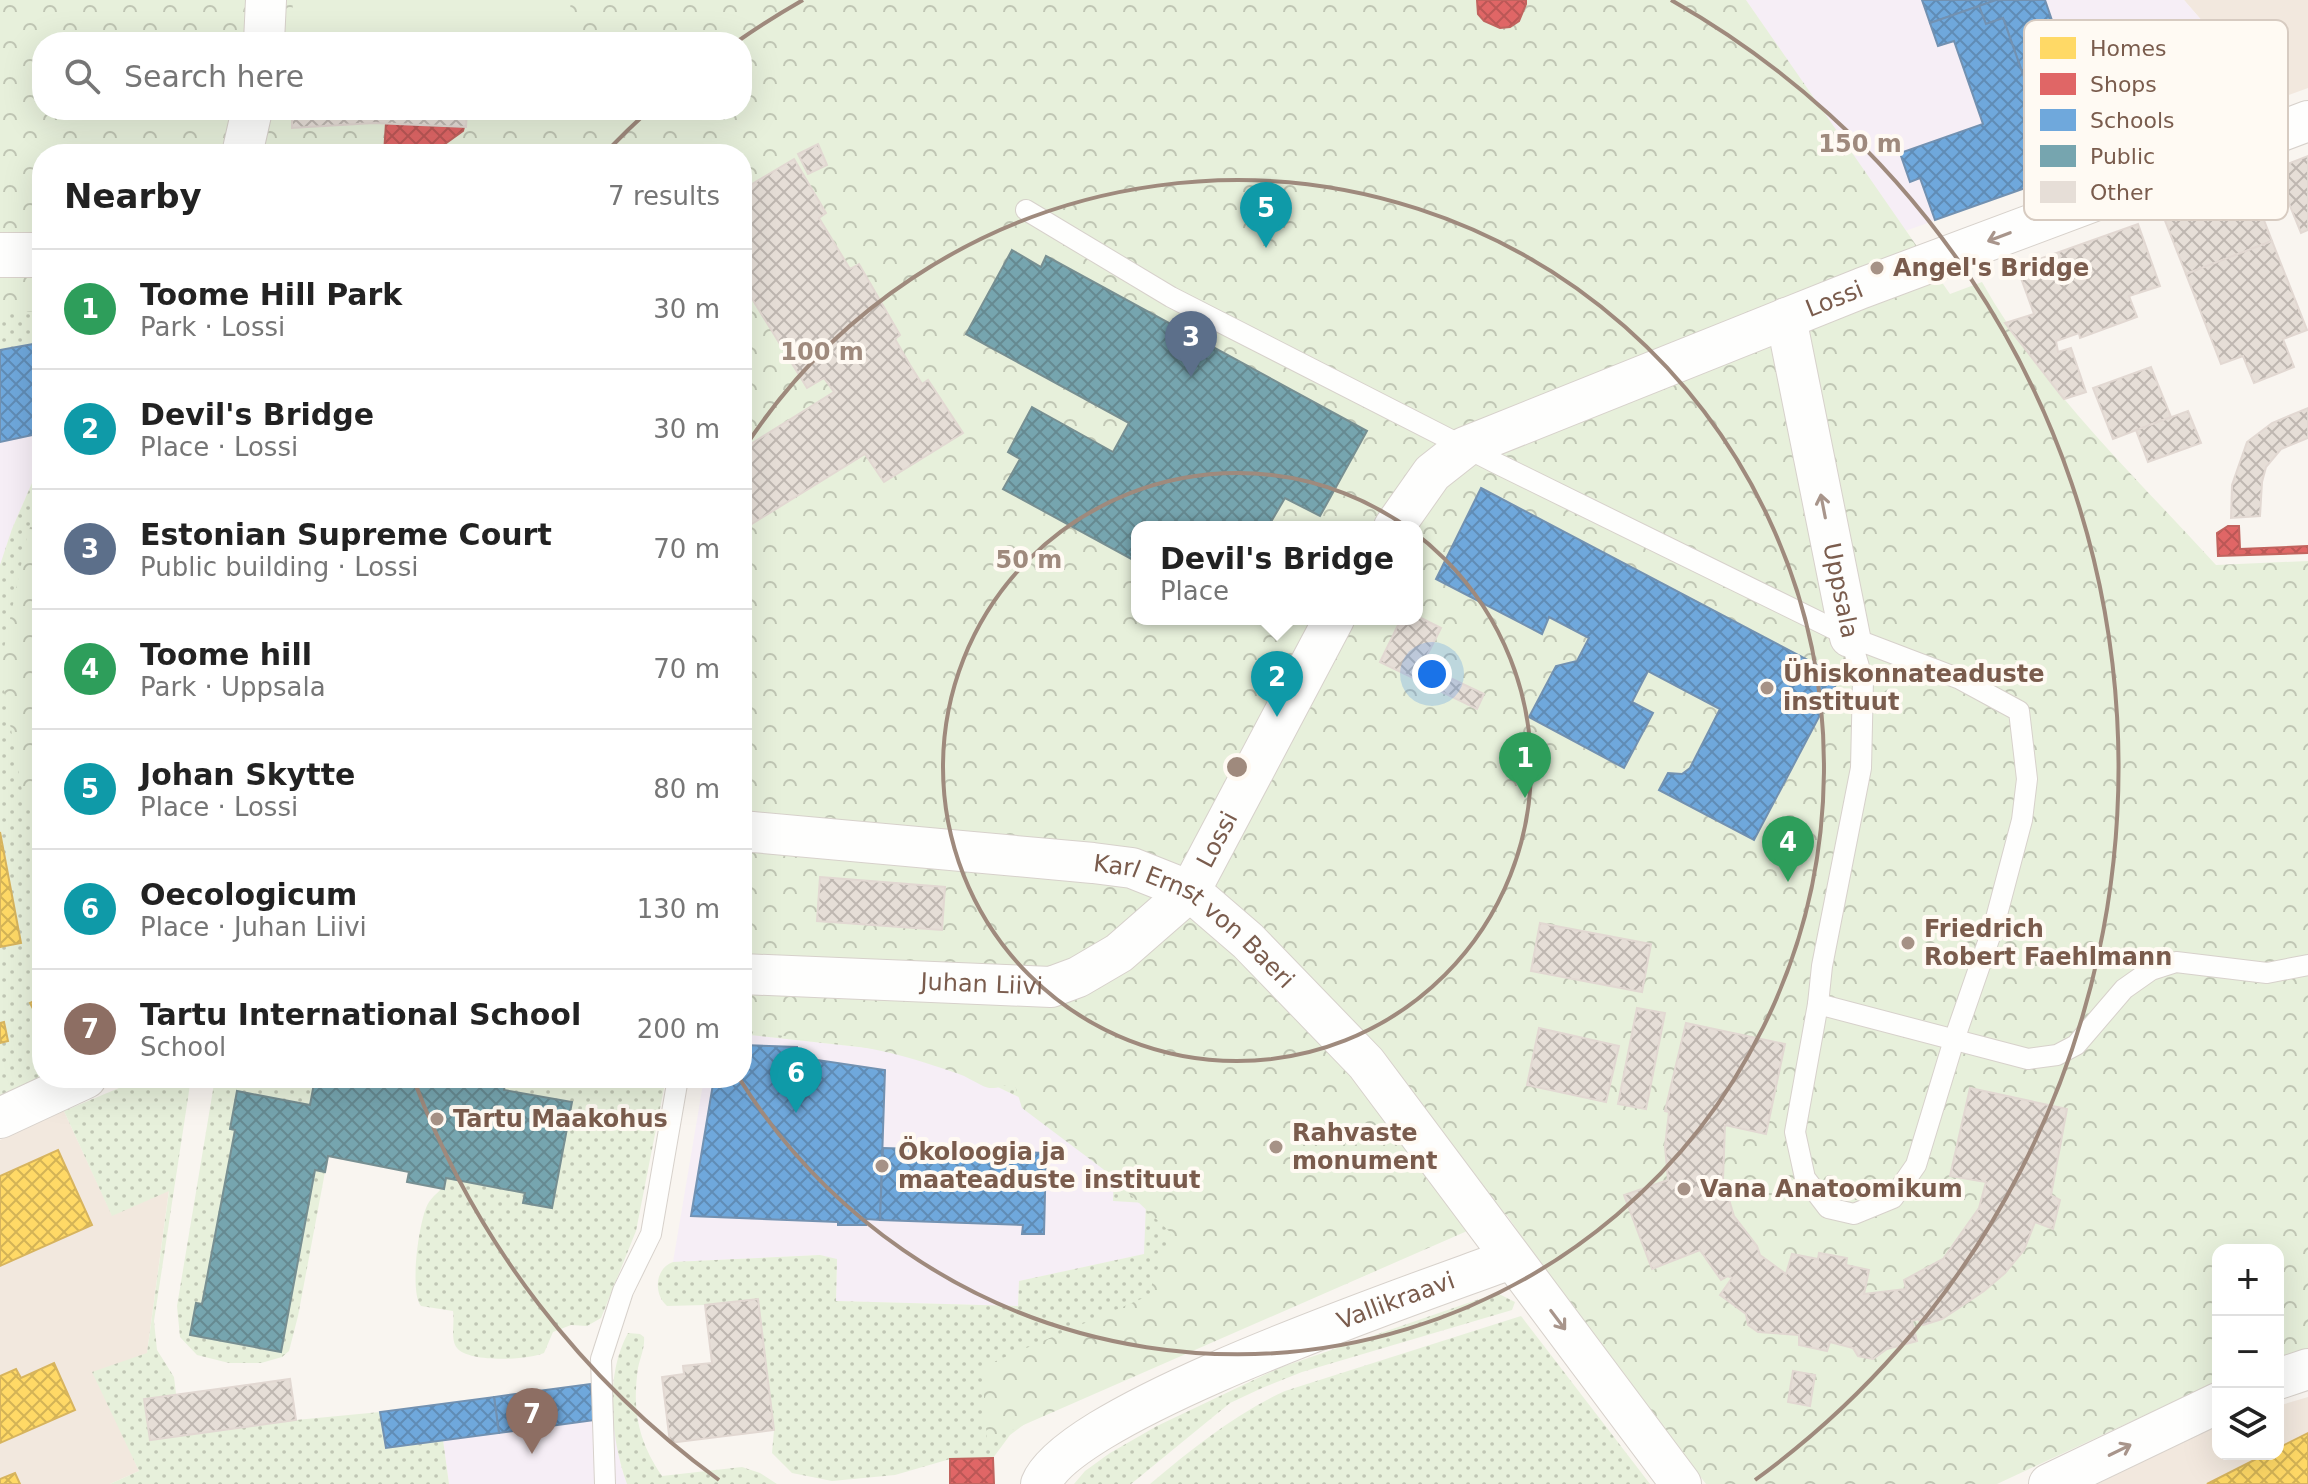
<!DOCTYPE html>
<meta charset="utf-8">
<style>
:root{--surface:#fff;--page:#f6f6f6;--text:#222;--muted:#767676;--line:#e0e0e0;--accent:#111827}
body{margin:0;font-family:"DejaVu Sans",sans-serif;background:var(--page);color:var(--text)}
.controls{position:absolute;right:24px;bottom:24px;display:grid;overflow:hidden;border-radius:16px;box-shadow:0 8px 32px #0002}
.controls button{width:72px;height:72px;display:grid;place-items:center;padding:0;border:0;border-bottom:2px solid var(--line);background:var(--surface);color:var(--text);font:40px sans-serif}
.you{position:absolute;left:1432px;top:674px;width:28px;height:28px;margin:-20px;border:6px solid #fff;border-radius:50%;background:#1a73e8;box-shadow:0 0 0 12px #1a73e833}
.badge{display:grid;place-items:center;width:52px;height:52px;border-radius:50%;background:var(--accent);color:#fff;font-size:26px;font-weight:700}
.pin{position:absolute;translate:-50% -66px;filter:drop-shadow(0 2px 4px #0008)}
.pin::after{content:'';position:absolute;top:42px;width:28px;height:24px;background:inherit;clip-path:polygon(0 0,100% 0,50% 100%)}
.popup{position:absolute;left:1131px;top:521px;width:292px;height:104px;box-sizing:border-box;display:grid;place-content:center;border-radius:16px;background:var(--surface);filter:drop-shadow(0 2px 6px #0005);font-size:26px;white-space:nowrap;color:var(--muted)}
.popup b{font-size:30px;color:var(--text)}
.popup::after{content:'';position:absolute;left:50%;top:100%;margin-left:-16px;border:16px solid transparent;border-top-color:var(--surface)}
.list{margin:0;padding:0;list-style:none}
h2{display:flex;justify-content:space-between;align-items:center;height:104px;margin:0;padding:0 32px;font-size:34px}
h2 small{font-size:26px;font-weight:400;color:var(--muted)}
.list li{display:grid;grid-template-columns:52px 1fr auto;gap:24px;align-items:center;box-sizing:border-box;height:120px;padding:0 32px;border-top:2px solid var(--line)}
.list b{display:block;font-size:30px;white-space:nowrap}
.list p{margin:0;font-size:26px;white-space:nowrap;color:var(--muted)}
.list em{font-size:26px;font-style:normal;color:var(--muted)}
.icon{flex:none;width:44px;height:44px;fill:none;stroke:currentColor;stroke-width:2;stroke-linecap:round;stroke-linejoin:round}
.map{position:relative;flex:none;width:2308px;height:1484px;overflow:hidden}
.search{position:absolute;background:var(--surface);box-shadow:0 8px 32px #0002;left:32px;top:32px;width:720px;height:88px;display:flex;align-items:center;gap:20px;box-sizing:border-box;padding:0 28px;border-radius:32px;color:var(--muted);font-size:30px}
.panel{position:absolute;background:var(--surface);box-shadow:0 8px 32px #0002;left:32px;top:144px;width:720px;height:944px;border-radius:32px}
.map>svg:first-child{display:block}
</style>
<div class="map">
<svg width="2308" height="1484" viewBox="0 0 2308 1484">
<defs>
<pattern id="grass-dots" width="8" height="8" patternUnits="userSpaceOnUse" patternTransform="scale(2)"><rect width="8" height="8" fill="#e7f0db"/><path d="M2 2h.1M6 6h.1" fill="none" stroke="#c0c6b4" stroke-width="1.8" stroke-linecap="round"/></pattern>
<pattern id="park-crowns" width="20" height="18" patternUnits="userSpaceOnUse" patternTransform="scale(2)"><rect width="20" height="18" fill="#e7f0db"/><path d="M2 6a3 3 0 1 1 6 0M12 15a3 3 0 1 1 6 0" fill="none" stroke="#c0c6b4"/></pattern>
<pattern id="homes-cross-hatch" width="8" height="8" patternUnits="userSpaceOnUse" patternTransform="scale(2)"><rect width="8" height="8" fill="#ffd966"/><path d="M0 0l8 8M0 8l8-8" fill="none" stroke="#d3b356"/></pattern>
<pattern id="shops-cross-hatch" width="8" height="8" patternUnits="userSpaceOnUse" patternTransform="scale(2)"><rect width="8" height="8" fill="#e06666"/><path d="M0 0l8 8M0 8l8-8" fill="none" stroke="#bb5756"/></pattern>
<pattern id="schools-cross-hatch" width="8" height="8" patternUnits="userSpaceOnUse" patternTransform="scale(2)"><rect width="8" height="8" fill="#6fa8dc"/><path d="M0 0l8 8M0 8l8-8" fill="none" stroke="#608cb5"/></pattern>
<pattern id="public-cross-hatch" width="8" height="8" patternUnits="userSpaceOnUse" patternTransform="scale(2)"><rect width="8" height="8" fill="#76a5af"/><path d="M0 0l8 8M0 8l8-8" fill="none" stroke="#668a91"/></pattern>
<pattern id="building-cross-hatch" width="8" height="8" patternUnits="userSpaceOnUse" patternTransform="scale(2)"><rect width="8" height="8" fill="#e6ded7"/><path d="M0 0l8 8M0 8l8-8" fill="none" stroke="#bfb7b1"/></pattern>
</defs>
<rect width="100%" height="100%" fill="#f9f5f0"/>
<g fill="#f2e8de">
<polygon points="2184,0 2308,0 2308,88 2258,106 2241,66"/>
<polygon points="64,1111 112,1215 169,1190 147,1353 128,1446 139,1471 110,1484 0,1484 0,1140"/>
<polygon points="2308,1397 2308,1484 2097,1484 2218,1424 2218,1454 2278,1454 2278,1406"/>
</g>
<g fill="#f6eef6">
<polygon points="1746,0 2184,0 2241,66 2258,106 1905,231"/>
<polygon points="0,304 32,307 42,361 42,460 12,529 0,565"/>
<polygon points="742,1034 931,1055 1029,1102 1146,1202 1145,1254 1019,1281 1018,1306 836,1301 837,1260 820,1255 673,1262 704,1078 742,1078"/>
<polygon points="595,1420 615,1430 621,1467 627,1484 449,1484 443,1440"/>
</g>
<g fill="url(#grass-dots)">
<polygon points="0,299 42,304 42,361 38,343 0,350"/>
<polygon points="42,460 42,1078 0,1100 0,565 12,529"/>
<path d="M742 997 927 1004 1375 1271 1038 1414 1010 1435 993 1458 950 1459 895 1475 832 1481 792 1473 772 1453 774 1430 758 1299 705 1305 667 1306C653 1294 655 1268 673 1262L820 1255 837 1259 836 1301 1018 1306 1019 1281 1144 1254 1146 1203 1113 1201 1114 1172 1029 1102 931 1055 742 1034Z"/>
<polygon points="143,1078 191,1078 154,1321 157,1350 174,1377 176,1394 145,1399 150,1440 296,1420 380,1412 386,1448 443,1440 449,1484 110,1484 139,1471 92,1372 147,1353 169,1191 112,1216 64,1111"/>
<polygon points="215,1078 315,1078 310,1105 237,1092 235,1130 202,1304 196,1304 190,1335 281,1352 315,1170 325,1172 298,1316 289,1351 282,1357 261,1363 229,1363 197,1355 180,1337 177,1306"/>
<path d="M506 1078H666L636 1231 601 1318 587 1326 571 1325 553 1332 544 1353C528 1360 469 1363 457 1348 450 1340 455 1321 453 1311L421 1306C409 1293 419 1216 429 1202 436 1192 443 1191 446 1178L525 1193 524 1203 552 1208 572 1103 504 1090Z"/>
<polygon points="1497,1293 1515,1302 1512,1310 1302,1372 1262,1388 1230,1403 1131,1484 1074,1484 1085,1471 1110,1453 1157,1426 1279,1368"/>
<path d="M1521 1316 1650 1484H1150C1192 1449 1235 1414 1285 1391Z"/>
<path d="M628 1333 640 1334 644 1337C645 1348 640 1358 638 1368 632 1410 638 1441 662 1476L742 1467 760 1473 777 1484H627C611 1439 604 1377 628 1333Z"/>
</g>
<g fill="url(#park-crowns)" fill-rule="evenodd">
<path d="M0 0H1746L1950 294 1982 282C2042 389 2134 475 2216 565L2308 561V1349L2278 1359V1250H2218V1381L1997 1484H1706L1568 1304 1506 1214 987 1441 982 1367 1141 1299 1150 1298 1152 1284 1171 1233 1103 1169 1022 1108 1014 1082C987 1093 988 1088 964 1076 955 1072 944 1069 935 1066 876 1045 814 1040 753 1032L750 1045 742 1043V154H42V311L0 313ZM42 42H742V110H42ZM1137 527H1417V619H1137Z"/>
<polygon points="42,486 42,818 25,807 0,668 26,541"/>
</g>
<polygon fill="#e7f0db" points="293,0 571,0 567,42 291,42"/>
<g fill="url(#homes-cross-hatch)" stroke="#d7b45e" stroke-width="2">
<polygon points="0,832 21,943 0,947"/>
<polygon points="42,997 42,1026 30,1003"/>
<polygon points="4,1022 8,1041 0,1043 0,1023"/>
<polygon points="58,1150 92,1225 0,1266 0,1176"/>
<polygon points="54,1363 75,1410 0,1443 0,1376 16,1369 21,1378"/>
<polygon points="2308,1433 2308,1484 2207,1484 2266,1454 2278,1454 2278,1448"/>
<polygon points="15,1473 20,1484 0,1484 0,1479"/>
</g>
<g fill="url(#shops-cross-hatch)" stroke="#c1635e" stroke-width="2">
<polygon points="1477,0 1526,0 1526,4 1519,21 1510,27 1500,28 1484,21 1478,14"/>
<polygon points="386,123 464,127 463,131 431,154 384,154"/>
<polygon points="2228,526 2239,526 2240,549 2308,546 2308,553 2218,556 2217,533"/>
<polygon points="993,1458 994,1484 950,1484 950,1459"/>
</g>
<g fill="url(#schools-cross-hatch)" stroke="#7291b1" stroke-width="2">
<polygon points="1922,0 1996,0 1930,23"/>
<polygon points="1996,0 2045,0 2067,64 2161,31 2167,50 2177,46 2182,61 2196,57 2219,121 2059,176 2003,18 1986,24 1979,6"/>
<polygon points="1979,6 1986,24 2003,18 2059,176 1935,220 1920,178 1910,182 1900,153 1983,124 1954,41 1938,46 1930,23"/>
<polygon points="39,343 42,361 42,433 0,442 0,350"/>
<polygon points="1481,488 1840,677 1754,840 1659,790 1668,773 1682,774 1690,768 1720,709 1648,671 1632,702 1653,713 1624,768 1529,717 1556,666 1577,661 1589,638 1549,617 1542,634 1436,579"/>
<polygon points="742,1045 797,1047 797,1057 885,1070 880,1220 866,1219 866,1225 838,1225 838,1222 691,1216 714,1078 742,1078"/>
<polygon points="883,1148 1046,1153 1044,1234 1022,1234 1023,1225 880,1220"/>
<polygon points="590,1384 595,1420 499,1433 494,1397"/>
<polygon points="494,1397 499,1433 386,1448 380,1412"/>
</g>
<g fill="url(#public-cross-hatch)" stroke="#778f92" stroke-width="2">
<polygon points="1012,250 1041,267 1046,256 1367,431 1320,516 1285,498 1268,527 1137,527 1137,562 1003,489 1020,459 1008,452 1032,407 1113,452 1129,423 966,334"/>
<polygon points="315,1078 506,1078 504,1090 572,1102 552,1208 523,1203 525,1193 446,1178 444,1189 407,1182 409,1172 328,1156 325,1172 315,1170 281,1352 190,1335 196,1303 202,1304 235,1130 230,1129 237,1091 310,1105"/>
</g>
<g fill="url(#building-cross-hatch)" stroke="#e2d8d2" stroke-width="2">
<polygon points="292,110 467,110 466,127 374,123 292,128"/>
<polygon points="818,144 827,165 808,174 798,154"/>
<polygon points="2308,156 2308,230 2301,233 2275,169"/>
<polygon points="794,159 826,213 819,218 850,269 859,264 900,335 895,339 910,365 922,384 928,380 963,433 884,482 865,454 742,530 742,442 746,447 834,392 824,378 807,388 751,297 742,302 742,190"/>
<polygon points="2248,179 2272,241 2186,274 2162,213"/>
<polygon points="2138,224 2160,286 2129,296 2137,317 2080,338 2079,333 2056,341 2058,352 2071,348 2086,392 2064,399 2005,323 2034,314 2017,267"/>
<polygon points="2272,241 2307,330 2283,339 2294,367 2254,383 2243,356 2221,364 2186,274"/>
<polygon points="2151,367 2171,417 2113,439 2093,388"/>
<polygon points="2308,408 2308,438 2281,449 2266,467 2262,482 2260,516 2231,518 2232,485 2247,442 2272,423"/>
<polygon points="2188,411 2201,443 2148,462 2136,430"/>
<polygon points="1417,616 1441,628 1415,679 1380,662 1401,619 1417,619"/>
<polygon points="1448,677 1484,694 1477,709 1442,692"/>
<polygon points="820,877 945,887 942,930 817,921"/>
<polygon points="1540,923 1651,944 1642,992 1531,971"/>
<polygon points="1637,1008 1665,1013 1646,1109 1618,1104"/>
<polygon points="1686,1023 1785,1044 1766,1134 1725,1125 1723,1180 1734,1216 1757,1246 1760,1255 1786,1274 1792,1254 1818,1259 1819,1253 1847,1258 1846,1265 1869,1270 1864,1294 1906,1289 1904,1280 1943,1259 1979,1208 1986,1182 1950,1176 1970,1088 2067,1109 2051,1195 2060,1200 2053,1229 2035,1222 2024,1250 2005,1273 1984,1291 1942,1319 1923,1325 1918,1319 1912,1321 1917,1341 1887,1349 1873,1359 1858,1356 1853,1348 1830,1342 1827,1351 1799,1345 1799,1335 1758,1332 1748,1325 1746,1314 1720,1295 1732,1278 1728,1276 1721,1280 1700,1250 1652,1269 1624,1195 1668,1180 1665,1146 1669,1112 1665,1111"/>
<polygon points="1539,1028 1619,1046 1606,1102 1527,1085"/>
<polygon points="758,1299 774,1430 670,1443 662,1377 684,1374 683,1366 712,1363 705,1305"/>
<polygon points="1793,1371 1815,1375 1810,1406 1788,1402"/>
<polygon points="290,1379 296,1420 150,1440 144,1399"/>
</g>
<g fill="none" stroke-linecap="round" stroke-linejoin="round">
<defs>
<g id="lane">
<polyline points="1026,210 1171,297 1496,463 1850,637 1960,679 2019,711 2027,779 2022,820 1995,922 1954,1040 1916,1165 1893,1198 1854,1214 1828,1208 1805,1178 1795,1132 1818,1004 1822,966 1861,768 1863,680 1850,637"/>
<polyline points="1818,1004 2028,1059 2057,1055 2076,1045 2124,989 2151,970 2176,962 2267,973 2308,965"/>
<polyline points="605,1484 601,1359 623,1291 651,1234 678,1078"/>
</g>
<g id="street">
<polyline points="264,42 266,0"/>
<polyline points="242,154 252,110"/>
<path id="s1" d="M1786 318 1850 637"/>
<path id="s2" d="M1394 527 1432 473 1465 447 1862 288 2308 121"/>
<path id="s3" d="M742 831 1093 863 1132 868 1190 891 1248 941 1366 1063 1681 1484"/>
<path id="s4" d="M742 974 1051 987 1078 977 1119 953 1190 891 1334 619"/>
<polyline points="0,1118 86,1078"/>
<polyline points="2278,1379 2308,1369"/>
<path id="s5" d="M1041 1484C1070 1410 1425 1291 1510 1259"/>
<polyline points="2049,1484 2218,1403"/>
</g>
<polyline id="secondary" points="0,255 42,255"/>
</defs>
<use href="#lane" stroke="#d7d1cb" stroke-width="22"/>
<use href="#street" stroke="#d7d1cb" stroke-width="42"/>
<use href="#secondary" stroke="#d9d2cb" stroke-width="46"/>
<use href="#lane" stroke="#fefefd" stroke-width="20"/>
<use href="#street" stroke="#fefefd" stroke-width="40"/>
<use href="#secondary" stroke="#fefefd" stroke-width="44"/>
</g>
<defs><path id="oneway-shaft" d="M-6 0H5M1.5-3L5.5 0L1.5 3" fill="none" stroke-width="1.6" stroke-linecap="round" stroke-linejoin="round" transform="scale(2)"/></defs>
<g stroke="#a8958b">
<use href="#oneway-shaft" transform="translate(1999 237) rotate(159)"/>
<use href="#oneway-shaft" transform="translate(1823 506) rotate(-101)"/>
<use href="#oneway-shaft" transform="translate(1558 1320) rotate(53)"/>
<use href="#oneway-shaft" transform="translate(2120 1450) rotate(-26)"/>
</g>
<g fill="none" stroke="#9f8a7d" stroke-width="4">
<circle cx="1237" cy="767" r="294"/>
<path d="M745 447A587 587 0 1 1 739 1078"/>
<path d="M719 1480A881 881 0 0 1 415 1083M609 149A881 881 0 0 1 647 112M738 41A881 881 0 0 1 803 0M1671 0A881 881 0 0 1 1755 1480"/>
</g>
<g fill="#a69286" stroke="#fffaf3" stroke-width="3">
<circle cx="1877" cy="268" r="8"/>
<circle cx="1767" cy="688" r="8"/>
<circle cx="1908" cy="943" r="8"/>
<circle cx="437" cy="1119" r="8"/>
<circle cx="1276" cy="1147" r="8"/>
<circle cx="882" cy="1166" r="8"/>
<circle cx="1684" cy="1189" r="8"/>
</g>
<g text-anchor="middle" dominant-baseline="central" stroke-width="8" stroke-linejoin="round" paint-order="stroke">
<g font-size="24" font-weight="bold" fill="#7a5c4d" stroke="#fffaf3" text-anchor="start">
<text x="1893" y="268">Angel's Bridge</text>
<text x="1783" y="674">Ühiskonnateaduste<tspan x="1783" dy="28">instituut</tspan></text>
<text x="1924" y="929">Friedrich<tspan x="1924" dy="28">Robert Faehlmann</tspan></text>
<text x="453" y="1119">Tartu Maakohus</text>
<text x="1292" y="1133">Rahvaste<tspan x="1292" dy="28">monument</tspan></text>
<text x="898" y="1152">Ökoloogia ja<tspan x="898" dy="28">maateaduste instituut</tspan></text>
<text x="1700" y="1189">Vana Anatoomikum</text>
</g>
<g font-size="24" fill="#7a5c4d" stroke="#fffaf3">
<text stroke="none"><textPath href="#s2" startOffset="506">Lossi</textPath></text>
<text stroke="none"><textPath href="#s1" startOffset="278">Uppsala</textPath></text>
<text stroke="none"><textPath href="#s4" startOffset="538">Lossi</textPath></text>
<text stroke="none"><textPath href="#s3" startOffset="472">Karl Ernst von Baeri</textPath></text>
<text stroke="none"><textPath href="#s4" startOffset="240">Juhan Liivi</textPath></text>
<text stroke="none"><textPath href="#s5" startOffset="404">Vallikraavi</textPath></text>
</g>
</g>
<rect x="2024" y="20" width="264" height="200" rx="12" fill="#fffaf3" stroke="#d7cbc1" stroke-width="2"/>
<rect x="2040" y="37" width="36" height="22" fill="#ffd966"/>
<rect x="2040" y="73" width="36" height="22" fill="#e06666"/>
<rect x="2040" y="109" width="36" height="22" fill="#6fa8dc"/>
<rect x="2040" y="145" width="36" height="22" fill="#76a5af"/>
<rect x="2040" y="181" width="36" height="22" fill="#e6ded7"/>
<g font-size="22" fill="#7a5c4d">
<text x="2090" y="56">Homes</text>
<text x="2090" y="92">Shops</text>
<text x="2090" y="128">Schools</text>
<text x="2090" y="164">Public</text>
<text x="2090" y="200">Other</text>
</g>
<circle cx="1237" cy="767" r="12" fill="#9f8a7d" stroke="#fffaf3" stroke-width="4"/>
<g font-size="24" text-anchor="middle" font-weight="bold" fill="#9f8a7d" stroke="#fffaf3" stroke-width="8" stroke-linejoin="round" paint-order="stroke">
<text x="1860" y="152">150 m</text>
<text x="822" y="360">100 m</text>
<text x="1029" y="568">50 m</text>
</g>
</svg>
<div class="controls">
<button>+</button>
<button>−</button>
<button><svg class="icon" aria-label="layers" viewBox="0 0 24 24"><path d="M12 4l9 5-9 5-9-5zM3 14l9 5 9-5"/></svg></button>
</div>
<div class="you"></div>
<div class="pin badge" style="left:1525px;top:798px;background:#2e9e5b">1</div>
<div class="pin badge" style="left:1277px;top:717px;background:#0f9aa8">2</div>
<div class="popup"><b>Devil's Bridge</b>Place</div>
<div class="pin badge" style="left:1191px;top:377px;background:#5c6f8a">3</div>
<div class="pin badge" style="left:1788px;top:882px;background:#2e9e5b">4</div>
<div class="pin badge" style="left:1266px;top:248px;background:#0f9aa8">5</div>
<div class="pin badge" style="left:796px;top:1113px;background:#0f9aa8">6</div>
<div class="pin badge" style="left:532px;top:1454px;background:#8d6e63">7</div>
<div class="search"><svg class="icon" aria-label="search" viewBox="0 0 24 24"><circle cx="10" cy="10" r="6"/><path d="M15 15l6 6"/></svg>Search here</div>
<section class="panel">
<h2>Nearby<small>7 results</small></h2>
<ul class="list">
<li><span class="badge" style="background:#2e9e5b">1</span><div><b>Toome Hill Park</b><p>Park · Lossi</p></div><em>30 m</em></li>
<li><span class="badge" style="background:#0f9aa8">2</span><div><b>Devil's Bridge</b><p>Place · Lossi</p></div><em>30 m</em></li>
<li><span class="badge" style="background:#5c6f8a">3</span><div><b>Estonian Supreme Court</b><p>Public building · Lossi</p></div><em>70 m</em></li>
<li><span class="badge" style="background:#2e9e5b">4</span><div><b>Toome hill</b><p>Park · Uppsala</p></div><em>70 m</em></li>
<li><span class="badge" style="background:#0f9aa8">5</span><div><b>Johan Skytte</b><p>Place · Lossi</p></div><em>80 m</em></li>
<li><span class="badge" style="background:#0f9aa8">6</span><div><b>Oecologicum</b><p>Place · Juhan Liivi</p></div><em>130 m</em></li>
<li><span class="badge" style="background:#8d6e63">7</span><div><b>Tartu International School</b><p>School</p></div><em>200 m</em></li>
</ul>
</section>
</div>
